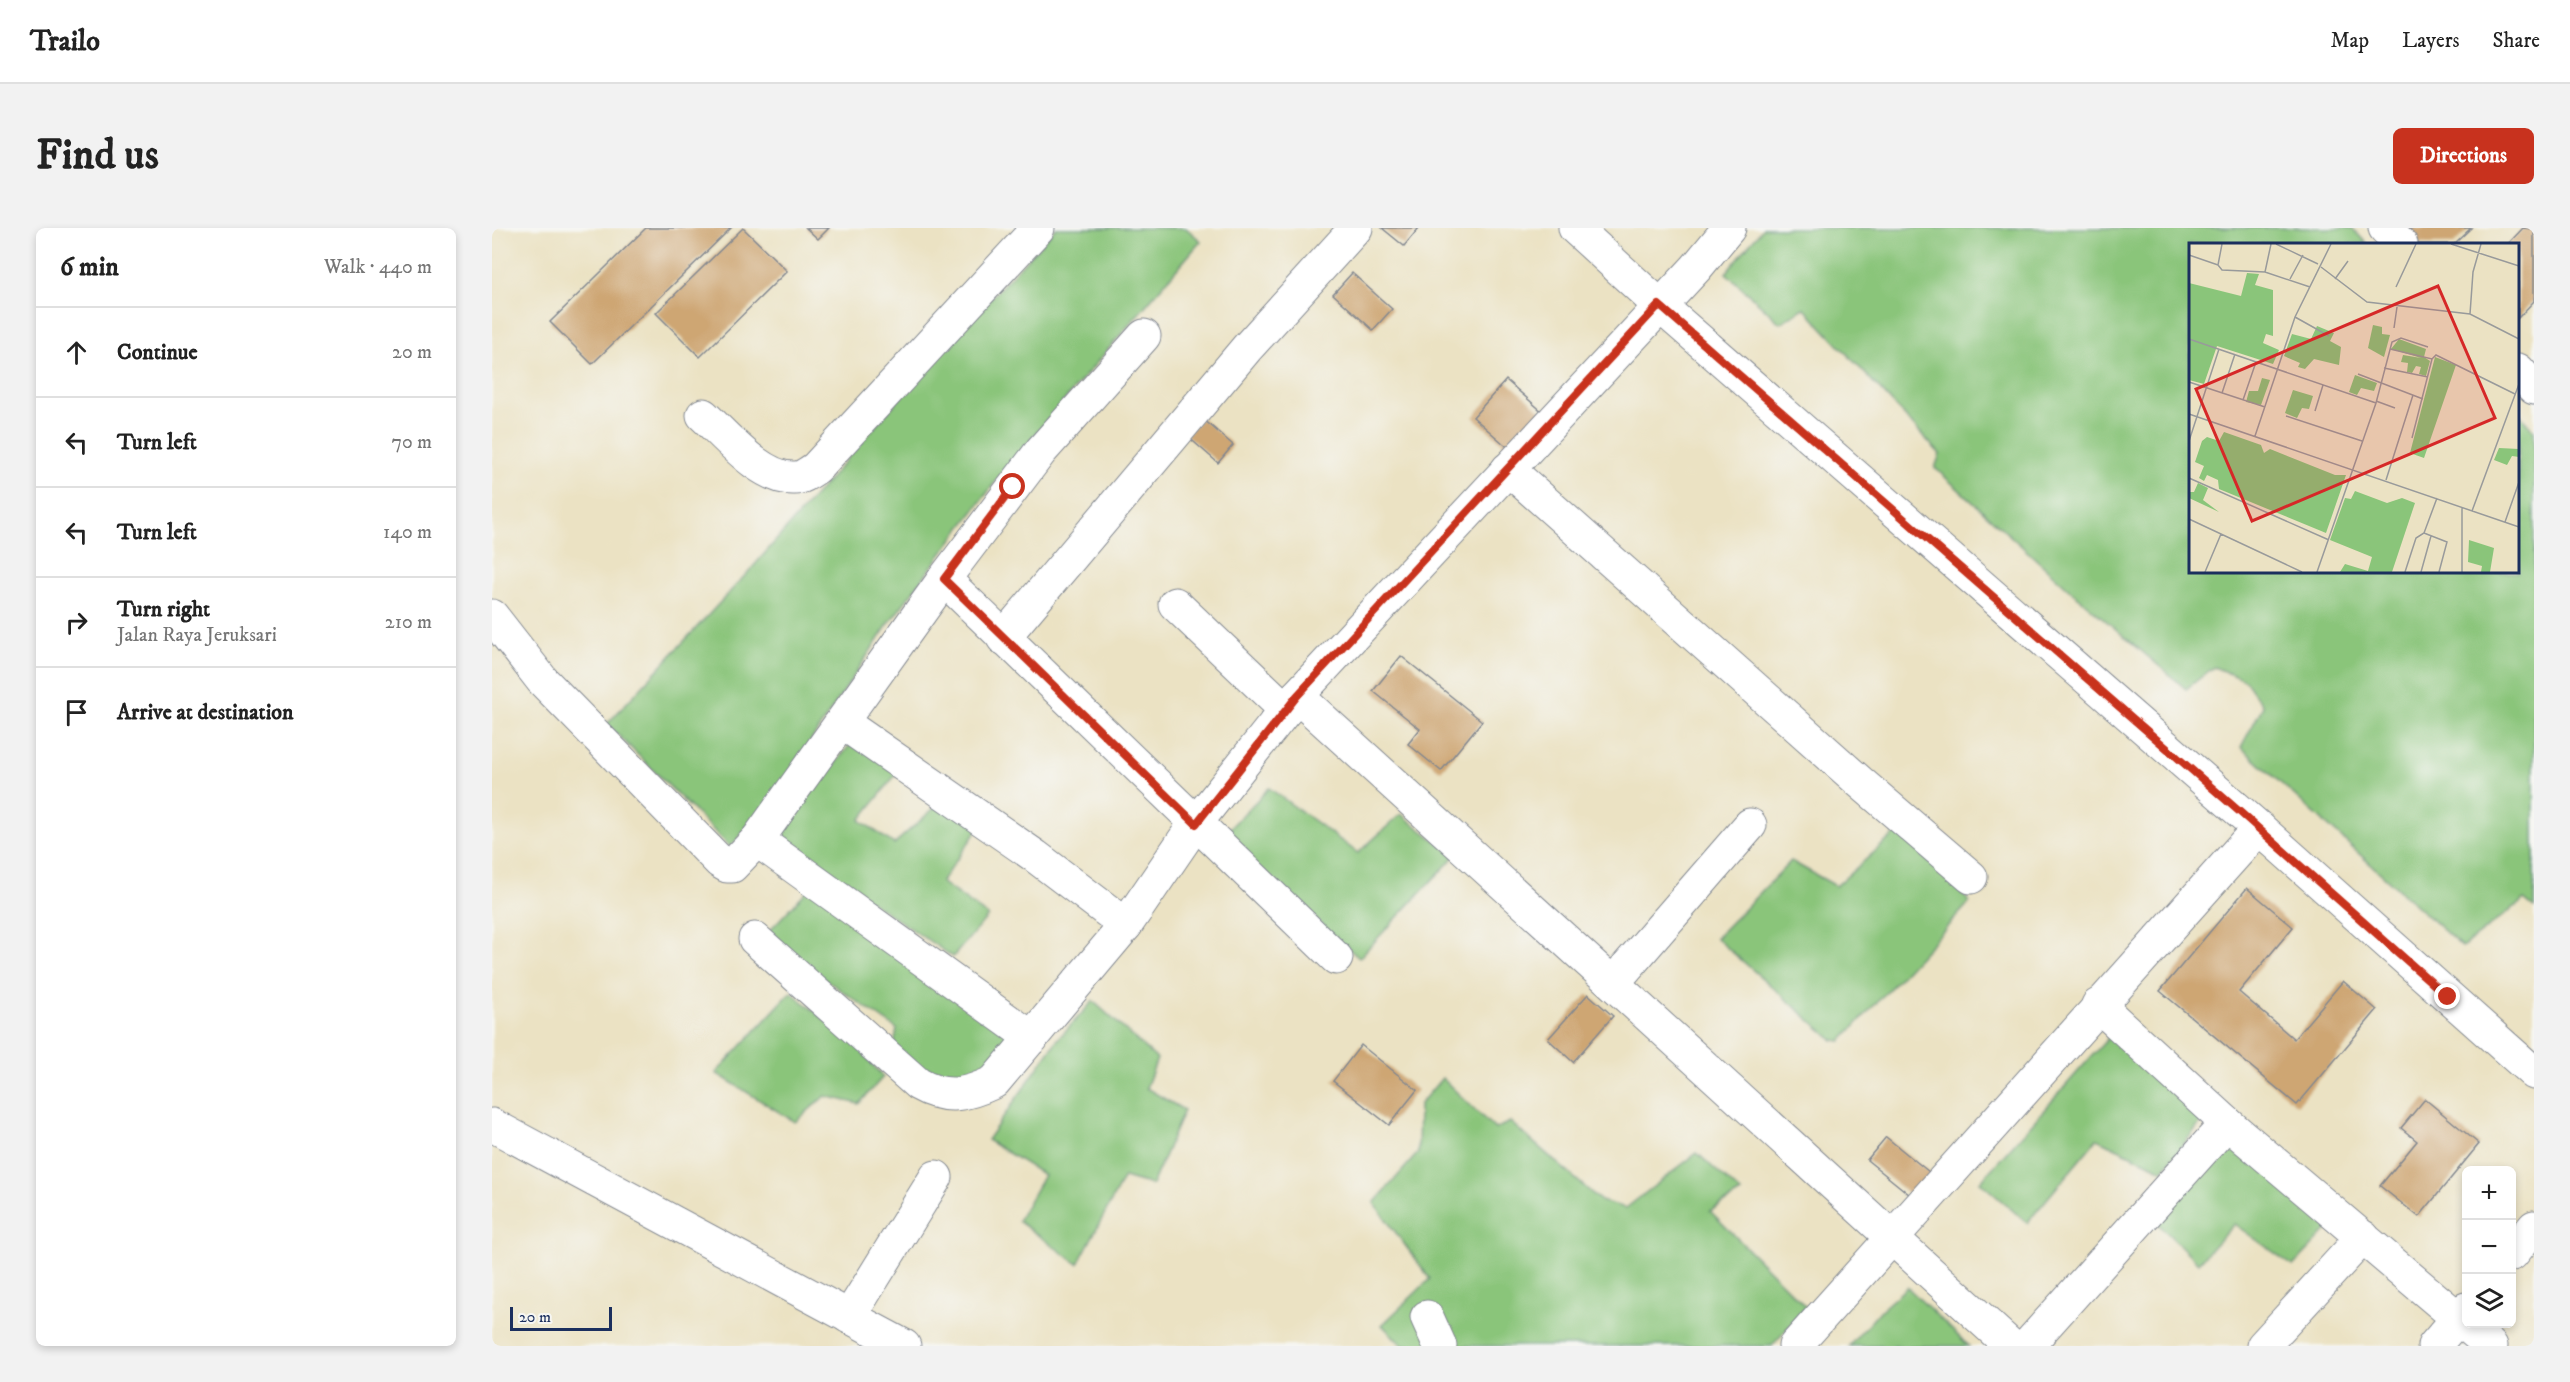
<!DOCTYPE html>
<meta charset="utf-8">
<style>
:root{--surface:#fff;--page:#f2f2f2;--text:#222;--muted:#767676;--line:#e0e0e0;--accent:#c8321e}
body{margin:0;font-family:"IM FELL DW Pica",serif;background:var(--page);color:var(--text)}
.controls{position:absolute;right:18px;bottom:18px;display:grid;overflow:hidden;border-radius:9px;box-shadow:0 3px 9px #0003}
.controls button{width:54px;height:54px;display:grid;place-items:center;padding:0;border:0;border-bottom:2px solid var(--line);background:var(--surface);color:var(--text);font:30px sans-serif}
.scale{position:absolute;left:18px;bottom:15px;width:102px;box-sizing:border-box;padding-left:6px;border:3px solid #1b2f5e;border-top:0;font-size:16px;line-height:21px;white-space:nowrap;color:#1b2f5e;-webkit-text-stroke:4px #f6f6f2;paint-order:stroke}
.stop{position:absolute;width:18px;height:18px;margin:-14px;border:4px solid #c8321e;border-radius:50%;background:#fff}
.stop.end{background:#c8321e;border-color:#fff;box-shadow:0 2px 6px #0008}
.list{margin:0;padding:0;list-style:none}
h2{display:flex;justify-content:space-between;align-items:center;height:78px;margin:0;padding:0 24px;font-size:26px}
h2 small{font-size:20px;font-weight:400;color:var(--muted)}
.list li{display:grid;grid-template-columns:39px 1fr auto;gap:18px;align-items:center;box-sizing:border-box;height:90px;padding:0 24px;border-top:2px solid var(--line)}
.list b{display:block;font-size:22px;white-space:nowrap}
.list p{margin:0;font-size:20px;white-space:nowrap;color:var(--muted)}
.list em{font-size:20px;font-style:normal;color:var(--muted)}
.icon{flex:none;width:33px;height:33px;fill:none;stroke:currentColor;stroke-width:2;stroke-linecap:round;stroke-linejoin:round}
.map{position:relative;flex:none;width:2042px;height:1118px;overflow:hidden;border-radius:9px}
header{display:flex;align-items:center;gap:36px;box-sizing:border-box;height:84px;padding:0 30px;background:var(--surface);border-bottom:2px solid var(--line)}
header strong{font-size:28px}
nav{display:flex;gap:33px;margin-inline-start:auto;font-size:21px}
.intro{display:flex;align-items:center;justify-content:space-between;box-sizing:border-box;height:144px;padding:0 36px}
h1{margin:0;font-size:42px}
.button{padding:15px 27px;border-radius:9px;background:var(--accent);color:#fff;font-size:21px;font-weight:700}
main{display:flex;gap:36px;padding:0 36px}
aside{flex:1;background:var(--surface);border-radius:9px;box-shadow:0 3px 9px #0003}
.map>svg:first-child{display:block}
</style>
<header>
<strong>Trailo</strong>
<nav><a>Map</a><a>Layers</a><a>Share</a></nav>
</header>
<div class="intro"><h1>Find us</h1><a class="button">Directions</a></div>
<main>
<aside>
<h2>6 min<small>Walk · 440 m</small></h2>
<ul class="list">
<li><svg class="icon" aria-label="ahead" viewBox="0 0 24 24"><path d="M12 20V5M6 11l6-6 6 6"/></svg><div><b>Continue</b></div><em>20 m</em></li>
<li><svg class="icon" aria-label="left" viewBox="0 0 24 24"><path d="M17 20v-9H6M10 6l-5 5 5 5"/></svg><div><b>Turn left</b></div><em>70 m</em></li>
<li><svg class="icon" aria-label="left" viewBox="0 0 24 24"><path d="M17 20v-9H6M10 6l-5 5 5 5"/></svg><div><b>Turn left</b></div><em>140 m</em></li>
<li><svg class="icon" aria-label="right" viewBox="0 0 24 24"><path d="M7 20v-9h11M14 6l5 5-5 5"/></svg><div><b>Turn right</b><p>Jalan Raya Jeruksari</p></div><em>210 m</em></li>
<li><svg class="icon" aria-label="arrive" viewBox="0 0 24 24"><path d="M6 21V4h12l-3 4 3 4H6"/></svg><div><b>Arrive at destination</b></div></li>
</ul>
</aside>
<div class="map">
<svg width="2042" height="1118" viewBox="0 0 2042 1118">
<rect width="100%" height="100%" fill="#f6f6f2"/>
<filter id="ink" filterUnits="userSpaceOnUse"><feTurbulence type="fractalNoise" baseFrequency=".0167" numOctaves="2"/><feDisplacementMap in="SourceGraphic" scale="12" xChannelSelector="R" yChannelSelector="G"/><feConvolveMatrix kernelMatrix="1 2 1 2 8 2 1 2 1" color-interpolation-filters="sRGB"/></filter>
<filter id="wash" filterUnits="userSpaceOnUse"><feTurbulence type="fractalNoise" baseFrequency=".008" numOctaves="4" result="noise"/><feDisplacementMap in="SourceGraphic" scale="24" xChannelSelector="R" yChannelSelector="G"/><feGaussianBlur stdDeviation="1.35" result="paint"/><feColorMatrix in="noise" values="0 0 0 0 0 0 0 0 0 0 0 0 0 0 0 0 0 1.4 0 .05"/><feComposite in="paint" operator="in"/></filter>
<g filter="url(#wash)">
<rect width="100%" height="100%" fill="#ebe2c3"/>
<g fill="#8ac57a" stroke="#527a6c" stroke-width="1.5">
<polygon points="564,0 694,0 709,13 511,244 395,398 275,579 238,619 115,496 260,340 440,133"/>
<polygon points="1271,0 1860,0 1875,16 1698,16 1698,344 2026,344 2026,184 2042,203 2042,680 2032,672 1970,719 1749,519 1771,478 1753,452 1722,439 1694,461 1578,362 1443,240 1448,226 1312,80 1288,95 1234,45"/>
<polygon points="362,512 406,544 368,592 402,616 450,573 487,600 449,654 496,688 461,729 344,650 527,811 472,861 444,857 402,817 405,801 317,740 277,703 323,654 285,607"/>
<polygon points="777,560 866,625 909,586 963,628 867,730 730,608"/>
<polygon points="1406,603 1478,674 1349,813 1341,812 1224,710 1299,633 1344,658"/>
<polygon points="299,764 365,818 391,849 367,876 333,868 303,894 224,845"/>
<polygon points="601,773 665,831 654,860 692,882 660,957 632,949 586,1036 526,993 552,947 495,912 566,811"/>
<polygon points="1623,802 1726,873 1671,942 1605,911 1535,995 1488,954"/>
<polygon points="950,850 1003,901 1018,894 1109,973 1134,980 1205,925 1249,965 1218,983 1314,1079 1280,1118 911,1118 890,1097 938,1051 882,975 926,925 927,877"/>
<polygon points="1736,905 1844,993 1801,1038 1742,996 1706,1035 1663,993"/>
<polygon points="1415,1059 1477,1118 1478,1118 1357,1118 1390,1081"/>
</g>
<g id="blocks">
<g fill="#cea673">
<polygon points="154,0 239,0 100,136 58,94"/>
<polygon points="251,0 295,43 208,129 164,85"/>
<polygon points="314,0 337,0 326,11"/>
<polygon points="890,0 927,0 912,18"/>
<polygon points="1910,0 1979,0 1962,16 1927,16"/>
<polygon points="2031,0 2042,1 2042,73 2026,90 2026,16 2016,16"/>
<polygon points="860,45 900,81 881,102 841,66"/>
<polygon points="1014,152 1053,186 1020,223 981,189"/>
<polygon points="710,190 741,217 726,235 694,207"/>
<polygon points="909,428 990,493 949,543 916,516 928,501 881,463"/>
<polygon points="1755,660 1801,699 1747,764 1802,811 1851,753 1885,782 1805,877 1668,763"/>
<polygon points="1096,766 1121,788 1081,834 1056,811"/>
<polygon points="869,817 925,862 897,897 841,853"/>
<polygon points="1933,871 1987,916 1927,989 1888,958 1925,913 1909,900"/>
<polygon points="1394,909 1442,948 1423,971 1375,932"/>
</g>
</g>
</g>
<g filter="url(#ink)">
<use href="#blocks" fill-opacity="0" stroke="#838890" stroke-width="1.5"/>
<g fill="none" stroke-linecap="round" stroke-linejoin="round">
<defs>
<g id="minor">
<polyline points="1083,0 1167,77 1767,600 2042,845"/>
<polyline points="1893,0 1909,16"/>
<polyline points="2026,142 2042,160"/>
<path d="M211 187C234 208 270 252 303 250 310 250 318 244 324 240L546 0"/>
<polyline points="1016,241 1369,555 1479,649"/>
<polyline points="452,351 844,730"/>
<polyline points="683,376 794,482"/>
<polyline points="0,388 50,452 228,634 235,638 240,638 265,612 452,351 549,223 652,108"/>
<polyline points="511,410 755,120 864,0"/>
<polyline points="805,468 1519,1118"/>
<polyline points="351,495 543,628 634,697"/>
<polyline points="265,612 540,810"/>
<path d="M263 711 426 856C454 872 474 867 502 854L634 697 703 596 805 468 1204 40 1237 0"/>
<polyline points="1121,755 1258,597"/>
<polyline points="1606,777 1735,895 1999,1118"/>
<polyline points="0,897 412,1118"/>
<polyline points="2020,1026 2042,999"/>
<polyline points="357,1089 444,949"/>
<polyline points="935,1089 948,1118"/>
<polyline points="1303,1118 1767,600"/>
<polyline points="1535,1118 1735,895"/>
<polyline points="1771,1118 1871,1009"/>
<polyline points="1942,1118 1974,1081"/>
</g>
</defs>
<use href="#minor" stroke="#838890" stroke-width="35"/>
<use href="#minor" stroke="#fff" stroke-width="33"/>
</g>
</g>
<g fill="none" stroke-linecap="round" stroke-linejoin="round" filter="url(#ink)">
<polyline stroke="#c8321e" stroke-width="8" points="521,259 452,351 704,596 805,468 1167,77 1749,585 1956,769"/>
</g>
<g transform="translate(1697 15)">
<rect width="330" height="330" fill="#ebe2c3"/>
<path d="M58 30 70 31 66 42 84 47V93L77 91 74 100 90 107 84 121 28 103 15 141 0 137V40L52 53ZM184 82 193 84V91L201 92 195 114 179 105ZM128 83 145 90 141 98 152 104 150 122 125 116 116 126 109 124 111 120 95 113 103 91 122 96ZM210 96 237 106 235 114 241 118 237 133 230 131 232 124 227 123 223 130 218 129 219 120 212 119 214 112 232 115 202 106ZM246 114 267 122 235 215 221 210ZM166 132 188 140 185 148 172 145 168 152 160 149ZM73 135 81 137 72 162 57 159 60 148H69ZM104 147 124 153 120 166 113 165 108 175 96 170ZM35 189 72 202 75 210 81 206 146 232H157L137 290 30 246 29 237 18 232 15 238 10 235 15 223 6 219 13 198 18 194 30 198ZM310 205 330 206V214L323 213 318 222 305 217ZM9 240 19 245 14 257 30 269 0 255V249H5ZM166 248 198 260 213 255 226 260 203 329H151L156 321 179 328 183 314 141 297 156 255 162 256ZM280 297 305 305 301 329H292L293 323 279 319Z" fill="#8ac57a"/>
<path fill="none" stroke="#989a9b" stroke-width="1.5" d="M87 1 129 21M262 1 330 23M0 12 29 22 33 1M29 22 33 27 76 29 121 44M132 24 178 59 281 71 330 96M76 29 82 1M101 36 114 12M146 36 159 18M207 44 227 1M281 71 284 29 292 1M106 74 140 93M205 85 208 64M0 96 187 160M201 106 243 116 247 112 326 151M195 125 239 134M169 131 234 156M0 139 76 164M33 150 46 111M54 157 67 119M187 158 206 165M126 168 134 142M0 171 330 284M97 173 173 198M66 193 106 74 142 1M223 195 243 116M0 198 30 106M0 235 140 297M197 237 224 152M273 264V329M283 268 330 141M0 276 113 329M316 279 330 239M235 290 258 299 250 329M16 329 32 291M128 329 187 160 203 99 212 95 239 104M216 329 227 295 235 290 248 255M232 329 242 293"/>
<path fill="#d62828" fill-opacity="0.15" stroke="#d62828" stroke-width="3" d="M249 43 306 175 63 278 7 146Z"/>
<rect width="330" height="330" fill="none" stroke="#1b2f5e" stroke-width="3"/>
</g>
</svg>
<div class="controls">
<button>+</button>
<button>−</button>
<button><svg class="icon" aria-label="layers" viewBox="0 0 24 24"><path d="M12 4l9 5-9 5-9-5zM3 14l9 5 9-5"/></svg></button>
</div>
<div class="scale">20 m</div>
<div class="stop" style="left:521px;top:259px"></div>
<div class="stop end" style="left:1956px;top:769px"></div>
</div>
</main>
